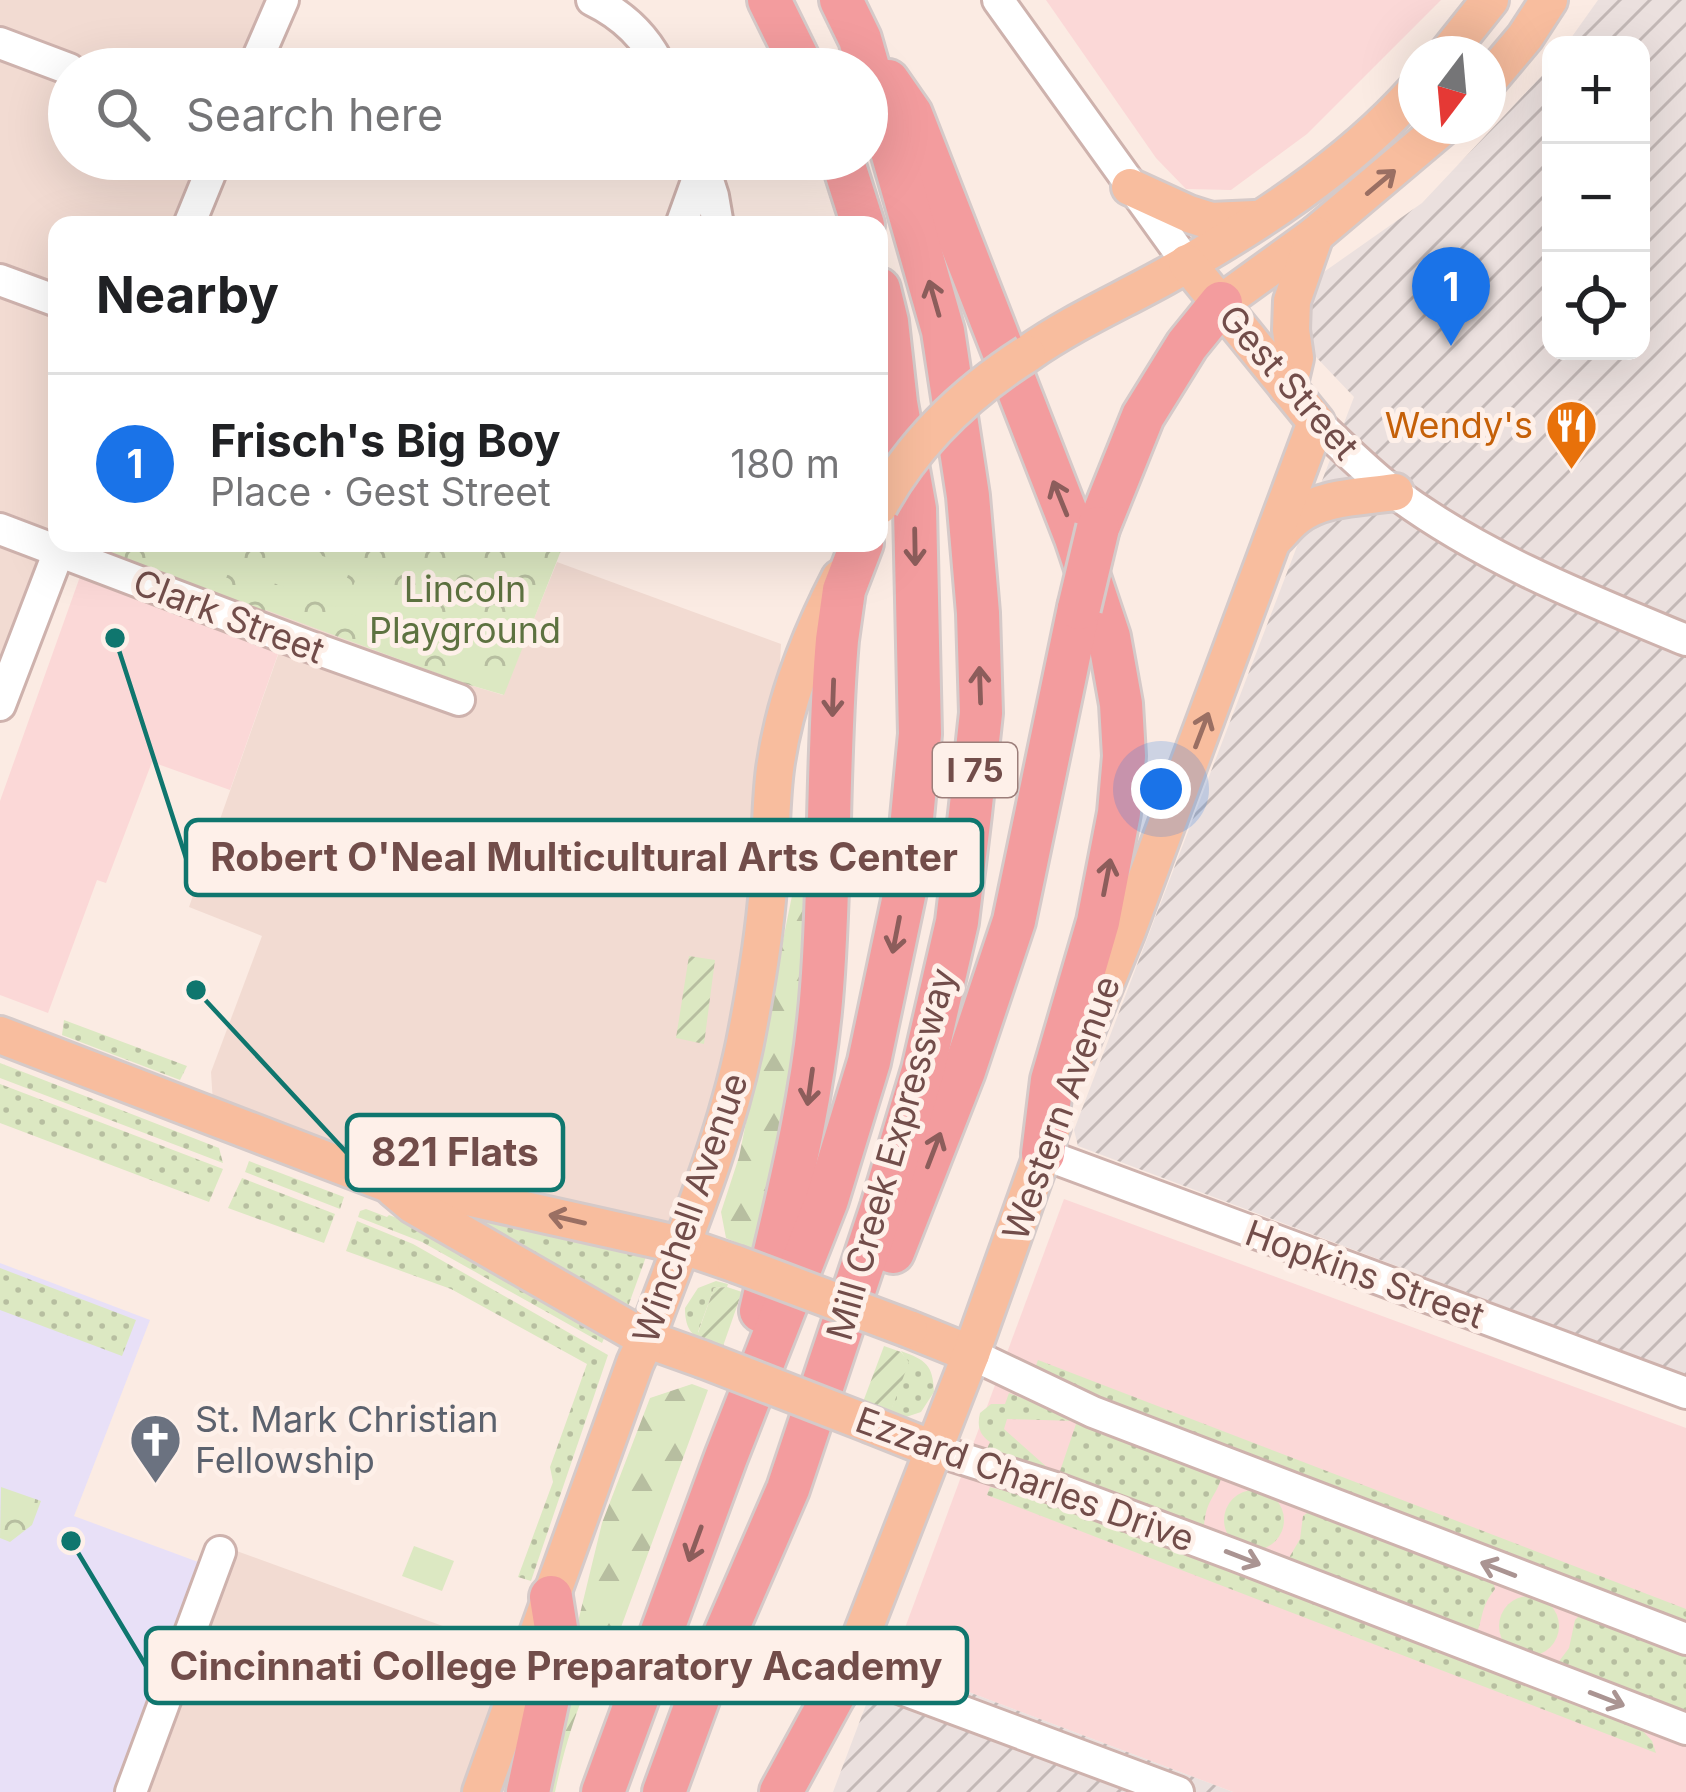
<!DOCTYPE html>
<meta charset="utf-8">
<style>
:root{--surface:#fff;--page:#f2f2f2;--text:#202124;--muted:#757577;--line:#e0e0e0;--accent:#1a73e8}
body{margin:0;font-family:Inter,sans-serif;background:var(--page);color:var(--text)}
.controls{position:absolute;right:36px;top:36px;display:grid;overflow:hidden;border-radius:24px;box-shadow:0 12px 48px #0002}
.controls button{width:108px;height:108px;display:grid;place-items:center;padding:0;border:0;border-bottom:3px solid var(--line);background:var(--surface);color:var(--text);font:60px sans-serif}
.compass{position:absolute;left:1398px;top:36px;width:108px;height:108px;border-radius:50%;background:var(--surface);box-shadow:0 12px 48px #0002;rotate:196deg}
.you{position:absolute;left:1161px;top:789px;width:42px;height:42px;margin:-30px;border:9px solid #fff;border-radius:50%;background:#1a73e8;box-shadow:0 0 0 18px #1a73e833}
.badge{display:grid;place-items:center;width:78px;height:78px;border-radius:50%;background:var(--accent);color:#fff;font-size:39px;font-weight:700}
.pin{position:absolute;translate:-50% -99px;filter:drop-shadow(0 3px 6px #0008)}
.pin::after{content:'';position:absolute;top:63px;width:42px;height:36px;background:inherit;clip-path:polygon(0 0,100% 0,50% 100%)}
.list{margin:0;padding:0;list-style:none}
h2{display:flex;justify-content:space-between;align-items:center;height:156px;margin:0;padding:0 48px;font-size:51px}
h2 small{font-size:39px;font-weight:400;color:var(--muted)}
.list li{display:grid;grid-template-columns:78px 1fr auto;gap:36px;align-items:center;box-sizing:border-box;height:180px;padding:0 48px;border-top:3px solid var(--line)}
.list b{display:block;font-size:45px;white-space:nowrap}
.list p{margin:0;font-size:39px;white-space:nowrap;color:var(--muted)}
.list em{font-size:39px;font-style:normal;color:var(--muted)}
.icon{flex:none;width:66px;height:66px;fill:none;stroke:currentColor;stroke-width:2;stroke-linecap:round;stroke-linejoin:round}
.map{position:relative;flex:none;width:1686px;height:1792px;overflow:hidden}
.search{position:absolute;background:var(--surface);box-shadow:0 12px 48px #0002;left:48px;top:48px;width:840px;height:132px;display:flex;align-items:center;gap:30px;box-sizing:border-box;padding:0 42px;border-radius:66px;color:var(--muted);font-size:45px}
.panel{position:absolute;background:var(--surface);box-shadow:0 12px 48px #0002;left:48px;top:216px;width:840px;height:336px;border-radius:24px}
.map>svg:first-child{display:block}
</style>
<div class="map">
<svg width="1686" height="1792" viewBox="0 0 1686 1792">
<defs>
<pattern id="industrial-furrows" width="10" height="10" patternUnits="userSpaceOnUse" patternTransform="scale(3)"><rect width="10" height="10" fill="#ebe0de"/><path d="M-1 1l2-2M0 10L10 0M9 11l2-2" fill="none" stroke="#c3b8b6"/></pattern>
<pattern id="grass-dots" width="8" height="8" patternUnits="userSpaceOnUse" patternTransform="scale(3)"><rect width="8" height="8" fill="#dce8c2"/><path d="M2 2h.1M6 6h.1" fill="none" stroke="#b7bea0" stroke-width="1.8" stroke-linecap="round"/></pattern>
<pattern id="forest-firs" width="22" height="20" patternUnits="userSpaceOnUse" patternTransform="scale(3)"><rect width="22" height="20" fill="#dce8c2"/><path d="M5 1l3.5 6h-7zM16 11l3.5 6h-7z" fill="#b7bea0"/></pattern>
<pattern id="park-crowns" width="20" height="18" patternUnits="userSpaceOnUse" patternTransform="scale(3)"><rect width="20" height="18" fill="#dce8c2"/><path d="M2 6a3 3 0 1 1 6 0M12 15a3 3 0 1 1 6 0" fill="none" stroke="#b7bea0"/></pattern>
<pattern id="garden-furrows" width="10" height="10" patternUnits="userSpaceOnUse" patternTransform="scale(3)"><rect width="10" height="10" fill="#dce8c2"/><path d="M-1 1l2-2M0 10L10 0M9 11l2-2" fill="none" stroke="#b7bea0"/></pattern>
</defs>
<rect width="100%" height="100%" fill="#fbebe3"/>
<g fill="#f2dbd2">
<polygon points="0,0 265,0 235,69 69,69 69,159 200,159 174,225 57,225 57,523 0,668"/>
<polygon points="557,562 781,644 767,894 681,1245 214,1119 211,1072 262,936 189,907 278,655 258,627 265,609 463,683 503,695"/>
<polygon points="220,1545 528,1657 481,1792 131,1792"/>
</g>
<g fill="#fbd8d7">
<polygon points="1046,0 1441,0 1307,134 1231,190 1186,189 1156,158"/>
<polygon points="82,571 268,639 278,654 230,790 152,762 106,883 97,880 48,1013 0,995 0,801"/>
<polygon points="1064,1199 1686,1428 1686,1792 1233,1792 892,1663"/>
</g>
<g fill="url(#industrial-furrows)">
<polygon points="1598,0 1686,0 1686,1375 1078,1146 1074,1130 1354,397 1299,339 1311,281 1422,203 1551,66 1551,351 1641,351 1641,45 1566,45"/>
<polygon points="892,1663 1233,1792 833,1792 867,1702"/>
</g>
<polygon fill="#e8e0f7" points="0,1263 150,1320 74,1516 209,1566 126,1792 0,1792"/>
<g fill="url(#grass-dots)" fill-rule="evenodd">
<polygon points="64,1020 187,1066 180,1080 62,1035"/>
<polygon points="0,1063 219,1148 223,1163 0,1078"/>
<polygon points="0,1084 223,1169 209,1202 0,1123"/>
<polygon points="249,1161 344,1197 340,1209 245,1172"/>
<polygon points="242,1178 335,1214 324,1243 228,1208"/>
<polygon points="366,1209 387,1217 389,1215 397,1218 606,1334 602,1343 422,1242 358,1217 360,1211"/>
<polygon points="478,1217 647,1254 626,1312 474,1226"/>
<polygon points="357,1221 413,1244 608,1355 531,1581 518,1577 553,1482 550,1467 587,1364 451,1289 346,1251"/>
<polygon points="0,1268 136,1320 122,1356 0,1310"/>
<path d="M716 1281 728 1284 727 1287 714 1288 698 1332 707 1343C690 1336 685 1326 685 1308L698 1288Z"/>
<path d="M901 1351C926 1360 933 1365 934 1392L921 1412 903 1418 879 1408 892 1407 908 1363Z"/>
<polygon points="1038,1360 1686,1609 1686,1626 1090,1398 1035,1368"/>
<path d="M1009 1393 1215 1473 1221 1479C1215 1498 1206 1500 1204 1526L1196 1531 1192 1530 986 1451 990 1442C979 1435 977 1425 980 1413L991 1404H1005ZM1007 1419 1077 1421 1058 1477 1004 1429Z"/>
<polygon points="990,1487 1051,1502 1641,1729 1652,1741 1656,1753 987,1495"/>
<circle cx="1254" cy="1520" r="30"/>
<path d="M1311 1510 1493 1581 1495 1589C1480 1608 1484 1616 1476 1635L1286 1563 1300 1539 1303 1516Z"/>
<circle cx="1529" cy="1626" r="30"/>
<polygon points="1581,1614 1686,1654 1686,1719 1557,1664 1569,1648 1575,1620"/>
</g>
<g fill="url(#forest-firs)">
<polygon points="797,871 814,874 793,1110 761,1253 726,1238 721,1212 739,1157"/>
<path d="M692 1384 708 1390 620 1630C585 1676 567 1736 555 1792H543L569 1659 602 1523 650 1398Z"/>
</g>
<g fill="url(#park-crowns)">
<polygon points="104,543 564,543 504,695 463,683 266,610 264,613 109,554 105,552"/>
<polygon points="1,1487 41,1501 32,1525 10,1542 0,1538"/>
</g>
<g fill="url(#garden-furrows)">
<polygon points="689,956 715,960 704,1044 676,1038"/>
<polygon points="727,1287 742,1292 722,1349 707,1343 698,1333 714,1288"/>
<polygon points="884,1346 901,1352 909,1362 892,1408 879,1408 863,1402"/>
</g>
<g fill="#dce8c2">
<polygon points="178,543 240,543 221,591 167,571"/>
<polygon points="271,543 289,543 351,567 336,607 258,577"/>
<polygon points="359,571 436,601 421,641 343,611"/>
<polygon points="414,1546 454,1561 442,1591 402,1576"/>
</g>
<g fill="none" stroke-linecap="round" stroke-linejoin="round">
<defs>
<g id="minor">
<path d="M592 0C623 15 647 38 661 69"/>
<polyline points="998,0 1187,263"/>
<polyline points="0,43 69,69"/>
<polyline points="253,69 283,0"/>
<polyline points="701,159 713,196 718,225"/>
<polyline points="189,225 216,159"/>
<polyline points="681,225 703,164"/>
<polyline points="0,280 57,301"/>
<path d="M1316 422C1341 445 1364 469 1391 490 1480 557 1584 598 1686 640"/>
<polyline points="0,529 308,646 459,700"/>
<polyline points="0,705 62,543"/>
<polyline points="1043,1154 1686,1393"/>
<polyline points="971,1354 1093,1412 1686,1639"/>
<polyline points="932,1449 1055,1488 1237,1556 1686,1729"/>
<polyline points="848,1669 1178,1792"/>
<polyline points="131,1792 220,1552"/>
</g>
<g id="major">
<polyline points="1447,54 1490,0"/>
<polyline points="1488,81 1525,37 1549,0"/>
<polyline points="1130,187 1189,214 1211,221 1255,219"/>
<polyline points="1221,303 1315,235 1444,126"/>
<path d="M1027 354C1071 323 1117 303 1164 277 1254 227 1347 167 1416 90"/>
<polyline points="1288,388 1295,358 1291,330 1292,301 1315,235"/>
<path d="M1275 538C1282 531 1288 523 1296 517 1322 496 1363 497 1395 492"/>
<polyline points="0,1035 386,1183 418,1186 681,1245 736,1264"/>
<polyline points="1075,1058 1127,931 1316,422 1187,263"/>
<polyline points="394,1189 413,1205 646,1339 702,1359"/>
<polyline points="909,1329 971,1354"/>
<polyline points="872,1425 932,1449"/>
<polyline points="839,1693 971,1354 1052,1127"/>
<path d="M481 1792 635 1363 646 1339C682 1242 724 1145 745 1043 755 992 764 940 768 888 771 848 770 808 775 769 784 701 809 638 840 578"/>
</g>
<g id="highway">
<polyline points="769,0 803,69"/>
<polyline points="888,81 911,114 1076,538 1109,637 1121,704 1124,756 1119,813 1098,922 1052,1080 1043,1154"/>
<polyline points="842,159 863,225"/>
<polyline points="1098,528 1143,416 1187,345 1221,303"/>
<polyline points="893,1252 964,1071 1014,921 1079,608"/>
<path d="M761 1311C786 1204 814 1098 822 988 831 872 827 756 837 640L844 590 862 543"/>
<polyline points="528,1792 559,1647 551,1597"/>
<polyline points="603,1792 726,1457 827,1200 869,1062 905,891 920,734 915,509 896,403 887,322 879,289"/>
<polyline points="664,1792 705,1680 788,1489 882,1207 923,1070 957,922 970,814 981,713 978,613 968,496 943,331 860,39 841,0"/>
<polyline points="781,1792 848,1669"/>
</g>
</defs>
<use href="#minor" stroke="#ceb2ad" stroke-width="36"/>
<use href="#major" stroke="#d5cac9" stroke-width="42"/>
<use href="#highway" stroke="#d5cac9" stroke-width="48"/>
<use href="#minor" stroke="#fff" stroke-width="30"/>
<use href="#major" stroke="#f8bd9e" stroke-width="36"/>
<use href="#highway" stroke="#f39c9e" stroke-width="42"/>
<defs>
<g id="major-bridge">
<path d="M879 506C914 442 966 393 1027 354"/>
<polyline points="736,1264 909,1329"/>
<polyline points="702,1359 872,1425"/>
</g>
<polyline id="highway-bridge" points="1079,608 1098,528"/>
</defs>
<use href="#major-bridge" stroke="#d5cac9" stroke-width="42" stroke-linecap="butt"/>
<use href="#highway-bridge" stroke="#d5cac9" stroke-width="48" stroke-linecap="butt"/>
<use href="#major-bridge" stroke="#f8bd9e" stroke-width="36"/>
<use href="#highway-bridge" stroke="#f39c9e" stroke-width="42"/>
</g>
<defs><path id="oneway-shaft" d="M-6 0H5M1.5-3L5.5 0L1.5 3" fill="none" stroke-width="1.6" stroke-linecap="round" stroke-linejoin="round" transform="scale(3)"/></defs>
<g stroke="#9a6f63">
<use href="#oneway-shaft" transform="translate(1381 182) rotate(-40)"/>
<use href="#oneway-shaft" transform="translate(1202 730) rotate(-69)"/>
<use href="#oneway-shaft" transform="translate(567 1219) rotate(-167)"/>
</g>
<g stroke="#8c5d5b">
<use href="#oneway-shaft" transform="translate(934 298) rotate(-106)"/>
<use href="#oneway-shaft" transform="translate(1060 498) rotate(-112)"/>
<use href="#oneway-shaft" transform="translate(915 547) rotate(89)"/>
<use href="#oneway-shaft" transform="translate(980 685) rotate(-92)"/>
<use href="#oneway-shaft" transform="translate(833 698) rotate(92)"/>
<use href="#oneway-shaft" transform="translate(1107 877) rotate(-79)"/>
<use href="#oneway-shaft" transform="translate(896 935) rotate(101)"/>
<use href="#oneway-shaft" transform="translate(810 1087) rotate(98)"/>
<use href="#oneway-shaft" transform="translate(934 1150) rotate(-69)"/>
<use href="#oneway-shaft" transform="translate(695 1544) rotate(110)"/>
</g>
<g stroke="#aa9492">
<use href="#oneway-shaft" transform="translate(1243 1558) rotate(21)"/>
<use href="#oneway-shaft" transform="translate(1498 1569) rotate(-159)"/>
<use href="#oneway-shaft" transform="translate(1607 1699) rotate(21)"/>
</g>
<defs>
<symbol id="restaurant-pin" viewBox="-11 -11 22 30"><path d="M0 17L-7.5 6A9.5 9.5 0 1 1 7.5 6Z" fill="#e8710a" stroke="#fef0e9"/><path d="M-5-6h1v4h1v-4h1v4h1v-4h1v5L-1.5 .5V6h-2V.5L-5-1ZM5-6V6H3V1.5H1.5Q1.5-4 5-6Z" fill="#fff"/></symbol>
<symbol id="church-pin" viewBox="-11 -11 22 30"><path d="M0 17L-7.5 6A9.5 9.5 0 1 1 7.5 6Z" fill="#6b7280" stroke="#fef0e9"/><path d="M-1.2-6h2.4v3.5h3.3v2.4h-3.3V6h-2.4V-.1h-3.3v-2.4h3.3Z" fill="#fff"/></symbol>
</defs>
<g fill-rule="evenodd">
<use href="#restaurant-pin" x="1542" y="396" width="59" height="81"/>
<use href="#church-pin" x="126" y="1410" width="59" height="81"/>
</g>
<g text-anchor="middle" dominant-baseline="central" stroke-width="10" stroke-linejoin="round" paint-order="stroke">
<rect fill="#fef0e9" stroke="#9c7e7a" stroke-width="3" x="933" y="743" width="84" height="54" rx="9"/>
<g font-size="33" font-weight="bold" fill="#724d4a">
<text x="975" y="770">I 75</text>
</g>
<g font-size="36" fill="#724d4a" stroke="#fef0e9">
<text transform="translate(1289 382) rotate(49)">Gest Street</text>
<text transform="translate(229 616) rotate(21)">Clark Street</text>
<text transform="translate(1061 1108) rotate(-70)">Western Avenue</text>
<text transform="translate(891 1154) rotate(-74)">Mill Creek Expressway</text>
<text transform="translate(690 1208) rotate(-71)">Winchell Avenue</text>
<text transform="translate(1365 1274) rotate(20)">Hopkins Street</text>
<text transform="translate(1025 1479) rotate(20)">Ezzard Charles Drive</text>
</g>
<g font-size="36" fill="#c56008" stroke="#fef0e9" text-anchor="end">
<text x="1533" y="425">Wendy's</text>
</g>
<g font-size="36" fill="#5d7240" stroke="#fef0e9">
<text x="465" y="589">Lincoln<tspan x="465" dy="41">Playground</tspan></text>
</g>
<g font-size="36" fill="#5b616d" stroke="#fef0e9" text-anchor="start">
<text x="195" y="1419">St. Mark Christian<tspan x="195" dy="41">Fellowship</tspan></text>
</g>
</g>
<path fill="none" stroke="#0f766e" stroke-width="4.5" d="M115 638L186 858M196 990L347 1153M71 1541L146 1666"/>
<g fill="#0f766e" stroke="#fef0e9" stroke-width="4.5">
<circle cx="115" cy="638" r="12"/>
<circle cx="196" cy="990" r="12"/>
<circle cx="71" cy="1541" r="12"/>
</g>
<g fill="#fef0e9" stroke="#0f766e" stroke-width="4.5">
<rect x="186" y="820" width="796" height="75" rx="12"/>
<rect x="347" y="1115" width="216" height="75" rx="12"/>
<rect x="146" y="1628" width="821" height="75" rx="12"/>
</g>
<g font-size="39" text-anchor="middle" font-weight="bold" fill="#724d4a">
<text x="584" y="871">Robert O'Neal Multicultural Arts Center</text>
<text x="455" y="1166">821 Flats</text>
<text x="556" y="1680">Cincinnati College Preparatory Academy</text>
</g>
</svg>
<div class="controls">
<button>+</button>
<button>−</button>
<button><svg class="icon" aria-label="locate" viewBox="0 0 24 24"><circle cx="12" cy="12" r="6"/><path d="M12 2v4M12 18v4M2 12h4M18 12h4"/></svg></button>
</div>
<svg class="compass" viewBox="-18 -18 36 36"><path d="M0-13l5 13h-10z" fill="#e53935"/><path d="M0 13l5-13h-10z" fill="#757577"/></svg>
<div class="you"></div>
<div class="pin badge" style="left:1451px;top:346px">1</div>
<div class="search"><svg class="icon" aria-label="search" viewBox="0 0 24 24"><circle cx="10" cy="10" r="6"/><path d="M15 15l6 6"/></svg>Search here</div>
<section class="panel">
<h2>Nearby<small></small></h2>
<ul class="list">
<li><span class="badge">1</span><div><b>Frisch's Big Boy</b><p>Place · Gest Street</p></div><em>180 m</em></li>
</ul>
</section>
</div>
